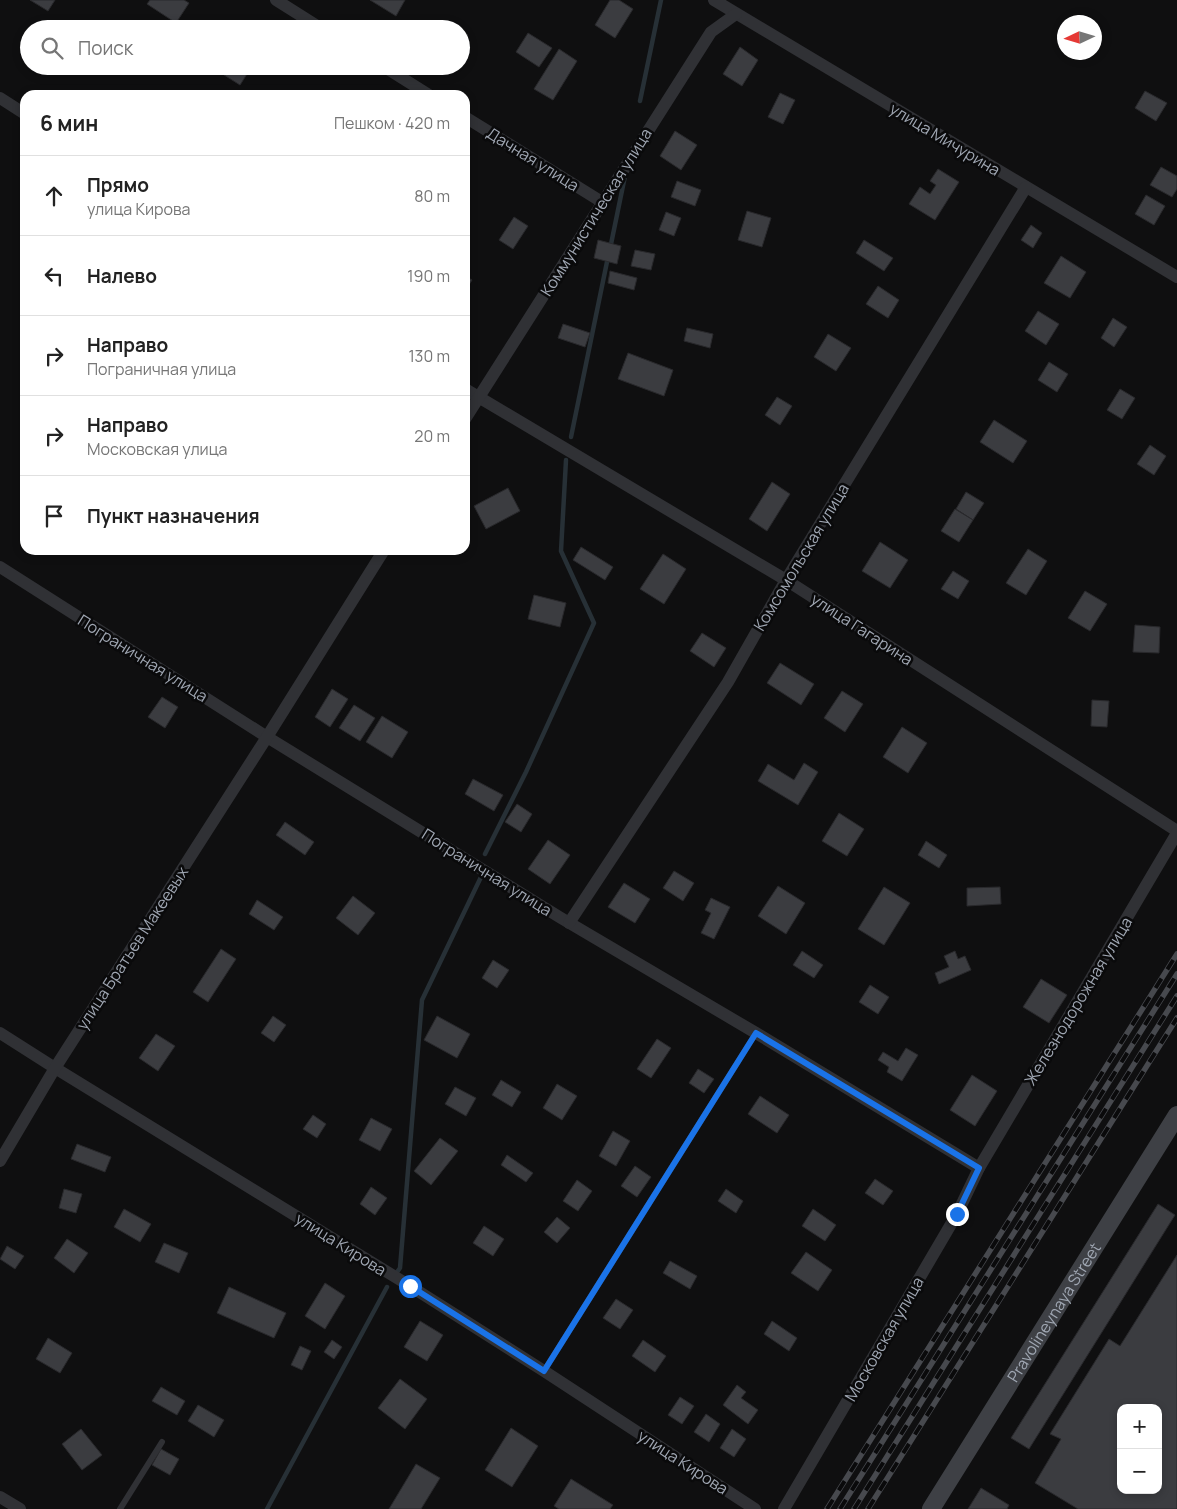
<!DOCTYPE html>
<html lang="ru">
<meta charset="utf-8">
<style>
:root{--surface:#fff;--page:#f2f2f2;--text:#222;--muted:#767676;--line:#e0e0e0}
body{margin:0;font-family:Manrope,sans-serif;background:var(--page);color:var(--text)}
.controls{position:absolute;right:15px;bottom:15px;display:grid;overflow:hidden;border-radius:10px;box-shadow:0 2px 8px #0003}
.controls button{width:45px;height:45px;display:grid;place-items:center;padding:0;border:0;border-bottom:1px solid var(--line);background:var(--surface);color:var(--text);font:25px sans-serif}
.compass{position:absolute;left:1057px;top:15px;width:45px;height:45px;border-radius:50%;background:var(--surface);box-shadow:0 2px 8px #0003;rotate:266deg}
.stop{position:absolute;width:15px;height:15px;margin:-11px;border:4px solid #1a73e8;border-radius:50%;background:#fff}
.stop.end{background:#1a73e8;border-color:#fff;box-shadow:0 1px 5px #0008}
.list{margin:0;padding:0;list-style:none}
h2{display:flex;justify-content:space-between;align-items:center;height:65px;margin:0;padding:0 20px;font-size:21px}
h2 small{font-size:16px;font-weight:400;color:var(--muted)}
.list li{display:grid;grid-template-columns:32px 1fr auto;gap:15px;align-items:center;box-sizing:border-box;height:80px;padding:0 20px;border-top:1px solid var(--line)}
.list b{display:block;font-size:19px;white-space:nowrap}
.list p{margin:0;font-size:16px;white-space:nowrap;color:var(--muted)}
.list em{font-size:16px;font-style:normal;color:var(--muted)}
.icon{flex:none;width:28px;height:28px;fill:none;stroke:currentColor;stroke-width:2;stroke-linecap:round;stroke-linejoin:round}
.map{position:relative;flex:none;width:1177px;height:1509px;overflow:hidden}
.search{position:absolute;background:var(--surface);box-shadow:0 2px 8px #0003;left:20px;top:20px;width:450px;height:55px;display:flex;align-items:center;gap:12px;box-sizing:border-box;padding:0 18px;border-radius:28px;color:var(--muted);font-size:19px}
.panel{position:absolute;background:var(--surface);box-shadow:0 2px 8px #0003;left:20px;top:90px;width:450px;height:465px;border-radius:15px}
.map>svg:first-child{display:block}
</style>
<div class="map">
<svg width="1177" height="1509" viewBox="0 0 1177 1509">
<rect width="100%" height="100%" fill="#0f0f10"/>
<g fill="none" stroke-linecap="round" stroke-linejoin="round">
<g stroke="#273036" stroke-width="4.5">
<polyline points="640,101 661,0"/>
<polyline points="610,249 625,176"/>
<polyline points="571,437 608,257"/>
<polyline points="485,854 526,772 594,623 561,551 566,460"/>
<polyline points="397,1272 400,1268 422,1000 481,877"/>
<polyline points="267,1509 387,1287"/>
</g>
</g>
<g fill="#3b3c40" stroke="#29292c" fill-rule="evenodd">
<polygon points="30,0 55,0 48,11"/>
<polygon points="150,0 184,0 189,3 176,23 147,4"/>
<polygon points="370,0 405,0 396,16"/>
<polygon points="610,0 619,0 633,9 615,38 595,25"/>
<polygon points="44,24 60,29 43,29"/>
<polygon points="461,30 468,35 461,45"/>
<polygon points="528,33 552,48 539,67 516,52"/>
<polygon points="740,47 758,60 742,86 723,74"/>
<polygon points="559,49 577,61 553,100 534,89"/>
<polygon points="226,66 252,66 240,85 221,73"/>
<polygon points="1145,91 1167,103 1156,121 1135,108"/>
<polygon points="780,93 795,100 783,124 768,117"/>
<polygon points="675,131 697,145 681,170 660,156"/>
<polygon points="1161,167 1177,176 1177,189 1172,197 1150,185"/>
<polygon points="938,169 959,182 935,220 909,204 920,187 930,194 936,185 930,181"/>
<polygon points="677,181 701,190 695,206 671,197"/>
<polygon points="1146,195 1165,206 1154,225 1135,214"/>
<polygon points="747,211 771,218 762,247 738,240"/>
<polygon points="666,212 681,218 674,236 659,230"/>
<polygon points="514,217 528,226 513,249 499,240"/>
<polygon points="1031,225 1042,233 1033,248 1021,240"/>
<polygon points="598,240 621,246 617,264 594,258"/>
<polygon points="864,240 893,258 884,271 856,253"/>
<polygon points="635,250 655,254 651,270 631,266"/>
<polygon points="1061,256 1086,272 1070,298 1044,283"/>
<polygon points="610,271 637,278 634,290 608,283"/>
<polygon points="465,276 472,280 465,291"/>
<polygon points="878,286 899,300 888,318 866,304"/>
<polygon points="1038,311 1059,324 1046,345 1025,331"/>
<polygon points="1113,318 1127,327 1114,347 1101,338"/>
<polygon points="563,324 590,333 585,347 558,338"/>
<polygon points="687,328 713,334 710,348 684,341"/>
<polygon points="828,334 851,348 836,371 814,357"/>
<polygon points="628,353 673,370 664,396 618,379"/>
<polygon points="1049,362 1068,374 1057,392 1038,380"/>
<polygon points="1120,389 1135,398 1122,419 1107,410"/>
<polygon points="777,397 792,406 780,425 765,415"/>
<polygon points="994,420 1027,441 1013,463 980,442"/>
<polygon points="1150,445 1166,456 1154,475 1137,464"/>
<polygon points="772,482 790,494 767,531 749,519"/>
<polygon points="508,488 520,511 486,529 474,506"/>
<polygon points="966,492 984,503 973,520 956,509"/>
<polygon points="955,509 973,520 959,542 941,531"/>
<polygon points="880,542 908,560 890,588 862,571"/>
<polygon points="581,547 613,567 605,580 573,560"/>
<polygon points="1028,549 1047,561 1026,595 1006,583"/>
<polygon points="663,554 686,569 664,604 640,589"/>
<polygon points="953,571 969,581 958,599 941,589"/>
<polygon points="1085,591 1107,604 1090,631 1068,618"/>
<polygon points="534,595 566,603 560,627 528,619"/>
<polygon points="1135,625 1160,627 1159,653 1133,652"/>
<polygon points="702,633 726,648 714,667 690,651"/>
<polygon points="780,663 814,684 801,705 767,683"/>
<polygon points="332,689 348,699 330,727 315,717"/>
<polygon points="842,691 863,704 845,732 824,718"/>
<polygon points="162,697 178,707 165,728 148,717"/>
<polygon points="1092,700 1109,701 1107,727 1091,726"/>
<polygon points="354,705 375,718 360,741 339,728"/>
<polygon points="382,716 408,732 392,758 366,742"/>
<polygon points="902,727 927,743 908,773 883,757"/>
<polygon points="804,763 818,772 798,805 758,781 768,764 794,780"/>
<polygon points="473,779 503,795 494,811 465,794"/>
<polygon points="517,804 532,814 521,832 505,822"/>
<polygon points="839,813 864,829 847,856 822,841"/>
<polygon points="285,822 314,842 305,855 276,835"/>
<polygon points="548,840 570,855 550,884 528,869"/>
<polygon points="926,841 947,855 939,868 918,855"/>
<polygon points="674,871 694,883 683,901 663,888"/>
<polygon points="624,883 650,899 635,923 608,907"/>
<polygon points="778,886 805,903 786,934 758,916"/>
<polygon points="884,887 910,903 884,945 858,929"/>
<polygon points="1000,887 1001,904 967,906 967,888"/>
<polygon points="353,896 375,913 358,935 336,918"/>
<polygon points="711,898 730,907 714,939 701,933 711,913 705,910"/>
<polygon points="257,900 283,917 274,930 249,914"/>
<polygon points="221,949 236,959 208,1002 193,992"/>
<polygon points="802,951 823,965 814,978 793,965"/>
<polygon points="955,951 958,959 965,956 971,970 939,984 935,973 949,967 944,956"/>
<polygon points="493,960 509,970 497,988 482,978"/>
<polygon points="1041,979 1067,995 1049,1023 1023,1007"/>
<polygon points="870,985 889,997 878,1014 859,1002"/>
<polygon points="273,1016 286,1025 274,1042 261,1033"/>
<polygon points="437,1016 470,1034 457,1058 424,1040"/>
<polygon points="156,1034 175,1046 158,1071 139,1058"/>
<polygon points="657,1039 671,1048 651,1078 637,1069"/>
<polygon points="906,1048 918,1055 902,1081 887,1072 889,1067 878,1060 883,1052 898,1061"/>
<polygon points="698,1069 714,1079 704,1093 689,1083"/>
<polygon points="972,1075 997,1091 975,1126 950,1110"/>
<polygon points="501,1080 521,1092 512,1107 492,1095"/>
<polygon points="557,1084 577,1096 562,1120 543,1108"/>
<polygon points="455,1087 476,1098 466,1116 445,1104"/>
<polygon points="760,1096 789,1115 777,1133 748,1114"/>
<polygon points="313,1115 326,1124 317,1138 303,1129"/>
<polygon points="371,1118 392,1129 380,1151 359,1140"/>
<polygon points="613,1131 630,1141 616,1166 599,1156"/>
<polygon points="440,1138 458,1151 431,1185 414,1171"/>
<polygon points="77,1144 111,1157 105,1172 71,1159"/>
<polygon points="507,1155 533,1173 526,1182 501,1165"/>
<polygon points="635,1166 651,1177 637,1197 621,1186"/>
<polygon points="875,1179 893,1191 883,1205 865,1193"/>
<polygon points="577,1180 592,1191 578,1211 563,1201"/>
<polygon points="371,1187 387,1198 375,1215 360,1204"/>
<polygon points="64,1189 82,1194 76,1213 59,1208"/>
<polygon points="726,1189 743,1201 736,1213 718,1201"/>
<polygon points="1158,1204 1175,1215 1029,1449 1011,1438"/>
<polygon points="124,1209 151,1224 140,1242 114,1227"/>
<polygon points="813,1209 836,1225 825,1241 802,1226"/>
<polygon points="557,1217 570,1228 557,1243 544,1232"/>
<polygon points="484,1226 504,1239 493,1256 473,1243"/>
<polygon points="67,1239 88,1253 74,1273 54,1258"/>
<polygon points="164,1243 188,1253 179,1273 155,1262"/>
<polygon points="7,1246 24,1256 15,1269 0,1259"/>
<polygon points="806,1252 832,1270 818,1291 791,1273"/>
<path d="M1177 1255V1509H1078L1035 1483 1061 1439 1050 1434 1109 1339 1120 1346ZM1121 1408H1158V1490H1121Z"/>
<polygon points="670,1261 697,1276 690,1289 663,1273"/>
<polygon points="325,1283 345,1296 325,1329 305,1316"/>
<polygon points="229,1287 286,1313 274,1338 217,1313"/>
<polygon points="616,1299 633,1310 620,1329 603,1318"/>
<polygon points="420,1321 443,1335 427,1361 404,1347"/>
<polygon points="772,1321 797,1338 789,1351 764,1334"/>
<polygon points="48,1338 72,1353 60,1373 36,1359"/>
<polygon points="332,1340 342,1347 334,1359 324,1352"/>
<polygon points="643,1340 666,1356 655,1372 632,1356"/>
<polygon points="300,1346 311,1351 302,1370 291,1365"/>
<polygon points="400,1379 427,1399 405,1429 378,1408"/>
<polygon points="737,1385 746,1392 741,1398 758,1410 748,1424 723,1405"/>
<polygon points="161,1387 185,1401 177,1415 152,1401"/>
<polygon points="680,1397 694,1406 682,1424 668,1415"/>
<polygon points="198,1405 224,1420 214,1437 188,1421"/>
<polygon points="706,1414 720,1424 709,1442 694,1432"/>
<polygon points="511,1428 538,1446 512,1487 485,1470"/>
<polygon points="81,1429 102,1455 82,1470 62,1444"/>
<polygon points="732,1429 746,1439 734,1457 720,1448"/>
<polygon points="161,1449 179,1459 170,1475 152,1465"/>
<polygon points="416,1464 440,1478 421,1509 389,1509"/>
<polygon points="571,1479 613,1505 610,1509 559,1509 554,1506"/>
<polygon points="981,1488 1009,1505 1007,1509 968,1509"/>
</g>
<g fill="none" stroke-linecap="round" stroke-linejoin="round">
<g stroke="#303135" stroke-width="6">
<polyline points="544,1371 756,1033"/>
<polyline points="120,1509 162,1442"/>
</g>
<g stroke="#303135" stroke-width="12">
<polyline points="276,0 322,29"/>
<polyline points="714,0 1177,277"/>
<polyline points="383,66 429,95"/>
<polyline points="0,98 25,114"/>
<polyline points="465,117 602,202"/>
<polyline points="465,389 786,580 1177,831"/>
<polyline points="465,419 711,32 736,14"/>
<polyline points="0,567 267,737 561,918 756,1033 979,1168"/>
<polyline points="569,923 728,682 786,580 1026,187"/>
<polyline points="0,1033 55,1068 410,1286 544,1371 755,1509"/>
<polyline points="0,1161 55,1068 267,737 384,550"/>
<polyline points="0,1497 20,1509"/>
<polyline points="784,1509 957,1214 979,1168 1177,833"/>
</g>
<path stroke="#3e4045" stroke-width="18" id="s1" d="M931 1509 1177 1115"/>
<defs>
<g id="rail">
<polyline points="827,1509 1177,954"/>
<polyline points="840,1509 1177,974"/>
<polyline points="854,1509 1177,996"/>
<polyline points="868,1509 1177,1018"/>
</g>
</defs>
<use href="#rail" stroke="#47494e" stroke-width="5.5"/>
<use href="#rail" stroke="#0a0a0b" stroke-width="4" stroke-dasharray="11" stroke-linecap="butt"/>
</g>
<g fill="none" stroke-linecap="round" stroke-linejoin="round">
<polyline stroke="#1a73e8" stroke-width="6" points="410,1286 544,1371 756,1033 979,1168 957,1214"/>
</g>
<g text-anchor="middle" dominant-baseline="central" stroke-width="5" stroke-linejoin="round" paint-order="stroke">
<g font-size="16" fill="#9fa6b2" stroke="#0a0a0b">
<text transform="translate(945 139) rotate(31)">улица Мичурина</text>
<text transform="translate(533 159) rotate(32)">Дачная улица</text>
<text transform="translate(596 212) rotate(-58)">Коммунистическая улица</text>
<text transform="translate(801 557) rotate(-59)">Комсомольская улица</text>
<text transform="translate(862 629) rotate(33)">улица Гагарина</text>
<text transform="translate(143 658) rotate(32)">Пограничная улица</text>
<text transform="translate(487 872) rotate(32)">Пограничная улица</text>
<text transform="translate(132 948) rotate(-57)">улица Братьев Макеевых</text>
<text transform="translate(1078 1001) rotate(-59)">Железнодорожная улица</text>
<text transform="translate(341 1244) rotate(32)">улица Кирова</text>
<text stroke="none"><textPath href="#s1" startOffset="232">Pravolineynaya Street</textPath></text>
<text transform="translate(884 1339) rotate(-60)">Московская улица</text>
<text transform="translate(683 1462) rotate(33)">улица Кирова</text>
</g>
</g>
</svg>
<div class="controls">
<button>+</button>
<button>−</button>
</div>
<svg class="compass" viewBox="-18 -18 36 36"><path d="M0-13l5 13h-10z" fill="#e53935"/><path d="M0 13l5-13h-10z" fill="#767676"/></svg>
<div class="stop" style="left:410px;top:1286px"></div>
<div class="stop end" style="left:957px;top:1214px"></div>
<div class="search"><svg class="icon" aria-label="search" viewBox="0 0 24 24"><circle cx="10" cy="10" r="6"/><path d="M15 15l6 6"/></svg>Поиск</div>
<section class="panel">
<h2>6 мин<small>Пешком · 420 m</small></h2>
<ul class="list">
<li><svg class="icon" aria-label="ahead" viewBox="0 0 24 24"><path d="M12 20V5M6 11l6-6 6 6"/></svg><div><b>Прямо</b><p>улица Кирова</p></div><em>80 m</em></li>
<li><svg class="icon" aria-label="left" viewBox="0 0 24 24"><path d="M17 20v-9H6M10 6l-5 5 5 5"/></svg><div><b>Налево</b></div><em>190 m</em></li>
<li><svg class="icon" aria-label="right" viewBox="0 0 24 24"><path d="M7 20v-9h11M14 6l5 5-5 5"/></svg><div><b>Направо</b><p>Пограничная улица</p></div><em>130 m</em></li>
<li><svg class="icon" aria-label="right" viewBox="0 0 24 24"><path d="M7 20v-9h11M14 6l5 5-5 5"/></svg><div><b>Направо</b><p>Московская улица</p></div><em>20 m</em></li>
<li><svg class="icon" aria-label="arrive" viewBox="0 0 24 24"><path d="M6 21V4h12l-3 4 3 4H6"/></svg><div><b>Пункт назначения</b></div></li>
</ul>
</section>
</div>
